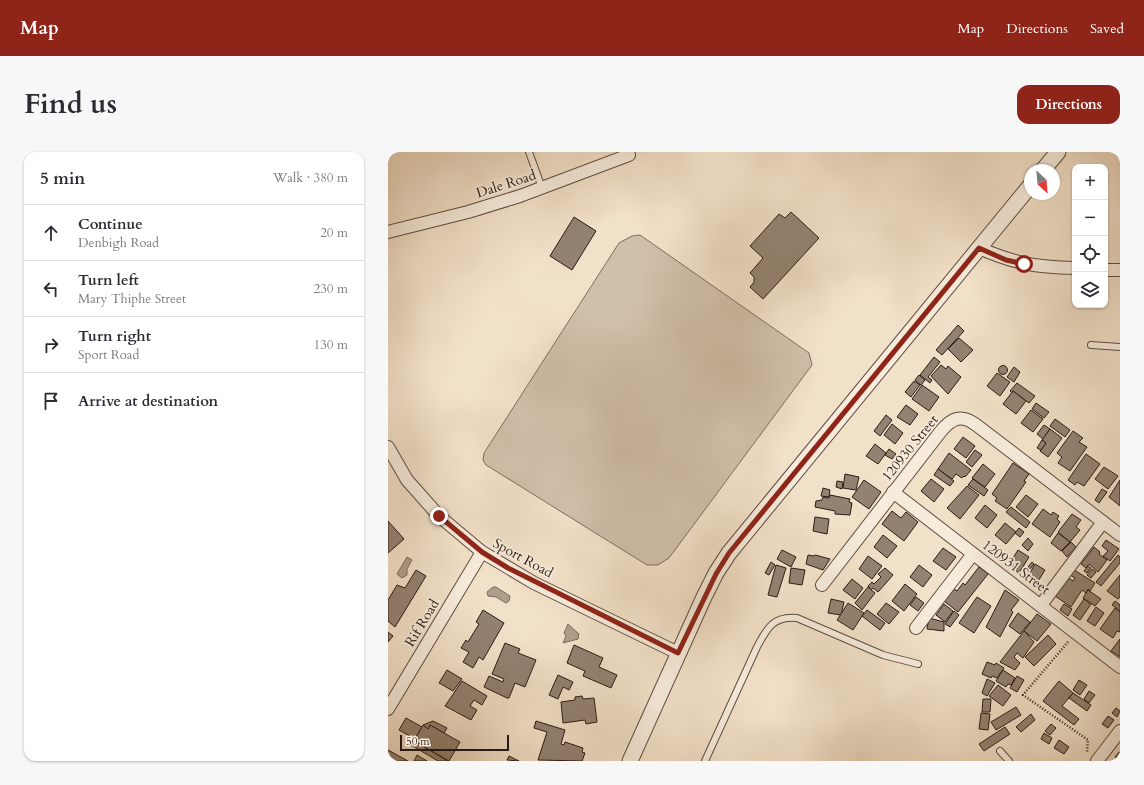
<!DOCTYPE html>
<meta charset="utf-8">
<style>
:root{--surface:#fff;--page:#f7f7f7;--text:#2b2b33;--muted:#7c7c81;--line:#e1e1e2;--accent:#8f2418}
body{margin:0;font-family:Cardo,serif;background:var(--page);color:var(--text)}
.controls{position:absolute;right:12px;top:12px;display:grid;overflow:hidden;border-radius:8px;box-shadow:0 1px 3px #0004}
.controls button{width:36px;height:36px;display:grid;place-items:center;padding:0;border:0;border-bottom:1px solid var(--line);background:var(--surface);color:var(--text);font:20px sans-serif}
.compass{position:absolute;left:636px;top:12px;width:36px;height:36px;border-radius:50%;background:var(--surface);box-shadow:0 1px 3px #0004;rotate:154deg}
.scale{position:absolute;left:12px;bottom:10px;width:109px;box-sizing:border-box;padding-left:4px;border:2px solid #2c1b14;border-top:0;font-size:11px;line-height:14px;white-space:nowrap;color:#2c1b14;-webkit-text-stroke:3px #f7ecdc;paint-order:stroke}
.stop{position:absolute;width:12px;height:12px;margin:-9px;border:3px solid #8f2418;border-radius:50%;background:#fff}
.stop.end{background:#8f2418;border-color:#fff;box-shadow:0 1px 4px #0008}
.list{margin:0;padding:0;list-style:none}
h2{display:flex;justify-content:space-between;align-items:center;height:52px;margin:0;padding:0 16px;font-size:17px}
h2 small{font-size:13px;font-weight:400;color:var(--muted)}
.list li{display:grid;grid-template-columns:26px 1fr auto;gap:12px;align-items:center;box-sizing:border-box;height:56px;padding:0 16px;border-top:1px solid var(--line)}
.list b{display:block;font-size:15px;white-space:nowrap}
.list p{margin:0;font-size:13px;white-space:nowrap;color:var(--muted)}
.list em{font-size:13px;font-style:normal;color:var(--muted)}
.icon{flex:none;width:22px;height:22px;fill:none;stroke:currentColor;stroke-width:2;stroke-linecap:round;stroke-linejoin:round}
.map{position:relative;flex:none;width:732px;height:609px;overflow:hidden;border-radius:12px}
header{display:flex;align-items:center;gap:24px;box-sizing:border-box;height:56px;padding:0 20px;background:var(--accent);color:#fff}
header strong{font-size:19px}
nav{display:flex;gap:22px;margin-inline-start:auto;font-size:14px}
.intro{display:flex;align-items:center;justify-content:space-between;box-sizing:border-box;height:96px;padding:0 24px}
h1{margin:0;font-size:28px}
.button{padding:10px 18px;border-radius:12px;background:var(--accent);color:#fff;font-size:14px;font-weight:700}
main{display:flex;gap:24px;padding:0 24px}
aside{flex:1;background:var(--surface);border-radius:12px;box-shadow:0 1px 3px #0004}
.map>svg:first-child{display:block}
</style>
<header>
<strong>Map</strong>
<nav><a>Map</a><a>Directions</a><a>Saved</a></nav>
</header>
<div class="intro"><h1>Find us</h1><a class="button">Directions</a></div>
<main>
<aside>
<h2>5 min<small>Walk · 380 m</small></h2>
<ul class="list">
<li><svg class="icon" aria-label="ahead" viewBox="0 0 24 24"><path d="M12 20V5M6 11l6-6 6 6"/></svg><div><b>Continue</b><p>Denbigh Road</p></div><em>20 m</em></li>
<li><svg class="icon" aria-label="left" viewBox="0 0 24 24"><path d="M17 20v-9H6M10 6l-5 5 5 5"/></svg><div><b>Turn left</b><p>Mary Thiphe Street</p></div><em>230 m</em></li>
<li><svg class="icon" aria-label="right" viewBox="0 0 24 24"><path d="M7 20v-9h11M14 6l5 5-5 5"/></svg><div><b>Turn right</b><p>Sport Road</p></div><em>130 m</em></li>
<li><svg class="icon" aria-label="arrive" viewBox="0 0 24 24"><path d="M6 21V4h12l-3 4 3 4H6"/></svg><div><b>Arrive at destination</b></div></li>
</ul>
</aside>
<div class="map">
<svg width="732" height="609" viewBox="0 0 732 609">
<rect width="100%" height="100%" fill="#f2e1c9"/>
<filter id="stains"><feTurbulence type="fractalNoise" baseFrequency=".005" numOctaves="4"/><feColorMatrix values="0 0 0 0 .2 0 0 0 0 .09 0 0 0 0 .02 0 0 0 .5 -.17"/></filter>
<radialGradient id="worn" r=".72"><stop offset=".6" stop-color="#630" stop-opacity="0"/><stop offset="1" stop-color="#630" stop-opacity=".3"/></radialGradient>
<polygon fill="#d0bfaa" stroke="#7e6d5f" points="252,83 421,201 424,213 281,406 270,413 259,413 98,313 95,308 96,301 231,91 244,84"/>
<g fill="#af9e8b" stroke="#7b6a5b">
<polygon points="19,405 24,408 19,417 19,423 14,426 9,422"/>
<polygon points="105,435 108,435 122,444 121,449 118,451 108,445 100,444 99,440"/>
<polygon points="180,472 191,482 190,487 175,491 178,484 176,481"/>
</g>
<g fill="#938272" stroke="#2c1b14">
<polygon points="403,60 431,86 375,147 362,135 366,130 366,125 362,121 375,106 362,94 391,62 397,66"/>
<polygon points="186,65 208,79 184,118 162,104"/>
<polygon points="570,173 576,179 554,203 548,198"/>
<polygon points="571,186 585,198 573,210 560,197"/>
<polygon points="546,205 552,210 540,225 544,228 542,231 532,223"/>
<polygon points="553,213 558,217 560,214 573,225 560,242 543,224"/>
<circle cx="615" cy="218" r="4.5"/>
<polygon points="626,215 632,220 626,230 619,225"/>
<polygon points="609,221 622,230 612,244 599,234"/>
<polygon points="531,223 537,228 533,233 527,228"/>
<polygon points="526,229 532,233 523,245 517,240"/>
<polygon points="629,231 647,244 641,251 625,239 624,241 622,239"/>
<polygon points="534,233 551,245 541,259 524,247"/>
<polygon points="625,239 638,249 628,262 615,252"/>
<polygon points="648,251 661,260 656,266 644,257"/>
<polygon points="518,253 530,262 522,273 509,265"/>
<polygon points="643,258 655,267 645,280 633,271"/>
<polygon points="498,263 504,268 492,284 486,279"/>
<polygon points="667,267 682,278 677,285 662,274"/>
<polygon points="504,272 515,281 507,292 496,283"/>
<polygon points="656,273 662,277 655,287 649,282"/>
<polygon points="662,277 674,286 660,305 652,299 658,291 654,288"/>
<polygon points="685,279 695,286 691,290 699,295 682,319 670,311 674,305 669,301"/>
<polygon points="575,285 587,294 578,306 566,297"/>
<polygon points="654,288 658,291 653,298 649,296"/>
<polygon points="487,292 498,301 490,312 478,304"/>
<polygon points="501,297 508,302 504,307 497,303"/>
<polygon points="587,298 594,303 584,315 578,310"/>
<polygon points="561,301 583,318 577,325 576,324 574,326 568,322 564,327 550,317"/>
<polygon points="698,302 712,312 696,334 689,330 687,333 680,328"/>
<polygon points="625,311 641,322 636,329 638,330 619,357 607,349 609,346 604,342"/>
<polygon points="595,312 607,322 597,335 584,326"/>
<polygon points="716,315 730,324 720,337 707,327"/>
<polygon points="550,317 566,329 562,334 546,323"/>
<polygon points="457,322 471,325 468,338 455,336"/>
<polygon points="543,327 556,337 546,350 533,339"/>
<polygon points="585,327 600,338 596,344 580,333"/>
<polygon points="476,328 493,340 481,357 464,345"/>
<polygon points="732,328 732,354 721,345"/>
<polygon points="449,329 455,330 454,337 448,335"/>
<polygon points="579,334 591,343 572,367 559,356"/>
<polygon points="435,336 442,338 441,345 433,344"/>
<polygon points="714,337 719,340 711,351 707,348"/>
<polygon points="442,343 462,347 461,350 464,351 462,363 447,362 447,359 427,355 428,349 434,348 435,345 441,346"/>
<polygon points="638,343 650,352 640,365 628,355"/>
<polygon points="597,353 609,363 599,376 587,366"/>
<polygon points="623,355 642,370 638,376 618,360"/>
<polygon points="655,357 663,363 665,360 671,364 669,367 672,370 662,385 644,372"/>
<polygon points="504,359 513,366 518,360 530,370 516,389 494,372"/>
<polygon points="684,362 693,368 688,375 692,378 682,390 670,380"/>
<polygon points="427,365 441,367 439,382 425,379"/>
<polygon points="0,369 16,387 0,401"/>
<polygon points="617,371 628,380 618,392 607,383"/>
<polygon points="631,376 636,380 632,385 627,381"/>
<polygon points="670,381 682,390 673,399 663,391"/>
<polygon points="495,383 509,394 499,406 486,395"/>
<polygon points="640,386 645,392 640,399 634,393"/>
<polygon points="718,388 731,397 722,409 715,404 720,399 714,394"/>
<polygon points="683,390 688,395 679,405 674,399"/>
<polygon points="706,395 712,400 711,402 719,408 710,420 701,412 698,416 693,412"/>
<polygon points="555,396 568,405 558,418 545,409"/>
<polygon points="394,398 408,405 403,415 389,407"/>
<polygon points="630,398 641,405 631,421 620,414"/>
<polygon points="420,403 426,404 427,403 442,407 435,418 418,412"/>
<polygon points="730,403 732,405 732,411 713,434 708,430"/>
<polygon points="480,404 494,414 484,427 471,417"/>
<polygon points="383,410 387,413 381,423 377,421"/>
<polygon points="644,410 646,412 642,417 640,415"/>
<polygon points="647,412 657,418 649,431 639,426"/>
<polygon points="388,413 398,416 389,445 380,443"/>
<polygon points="531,413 544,423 535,435 522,425"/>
<polygon points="700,414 703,416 699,421 696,419"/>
<polygon points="591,415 600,422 570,460 556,449 566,437 569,439 575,431 577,433"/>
<polygon points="403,416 417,418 414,433 401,431"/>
<polygon points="497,416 505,423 490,440 485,436 483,438 480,434 484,430 486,432 493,425 490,422"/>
<polygon points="683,416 707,431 702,439 700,437 698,441 694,438 683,455 667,444 679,425 685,429 687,426 679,421"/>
<polygon points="704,417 708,420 703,426 699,423"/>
<polygon points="28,418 38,424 7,475 0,469 0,448 9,433 17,436"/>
<polygon points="732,423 732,445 730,447 719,439"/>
<polygon points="464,427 475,436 467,447 455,438"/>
<polygon points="517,432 529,442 516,459 504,449"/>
<polygon points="480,435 487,441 474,458 467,451"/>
<polygon points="617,438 631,448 623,458 625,460 612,485 598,475"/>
<polygon points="700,438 713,447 707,454 695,446"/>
<polygon points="528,445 536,451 530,459 522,453"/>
<polygon points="589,445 603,454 586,481 571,471"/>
<polygon points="443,447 456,450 453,463 440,461"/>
<polygon points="696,447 703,452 692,468 685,463"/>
<polygon points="727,449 732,453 732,459 724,453"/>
<polygon points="460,451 476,461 465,478 449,468"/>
<polygon points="498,451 511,460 501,472 489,462"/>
<polygon points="556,452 565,459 557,470 548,463"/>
<polygon points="676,452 684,457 680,464 672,458"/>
<polygon points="708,455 716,461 707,474 699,469"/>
<polygon points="727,456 732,460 732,480 729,479 725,486 712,477"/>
<polygon points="95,458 116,471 95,508 91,505 85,516 75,510 81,500 73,496 78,488 80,490 91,472 88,470"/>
<polygon points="479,458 497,471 492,478 474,464"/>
<polygon points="566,459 571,463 562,475 557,472"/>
<polygon points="630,461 642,470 632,482 621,474"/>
<polygon points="649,462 663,472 649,489 636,479"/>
<polygon points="541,466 556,470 556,479 539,477"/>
<polygon points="636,479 646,490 635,506 629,501 626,505 632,511 627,518 612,510"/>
<polygon points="0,480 5,484 0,490"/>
<polygon points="660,483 668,492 646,514 637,505"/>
<polygon points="732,487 732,505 723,499"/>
<polygon points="117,491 132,497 130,501 148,508 137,535 127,531 121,546 119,546 96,535 101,524 115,530 116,527 104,522"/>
<polygon points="186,493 215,506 211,515 229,523 223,536 195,524 197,519 179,511"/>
<polygon points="599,510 607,513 608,511 616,516 609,526 604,524 603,526 594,522"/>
<polygon points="59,518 74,527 65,539 51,531"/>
<polygon points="615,518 627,526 623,533 620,532 618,535 608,529"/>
<polygon points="170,523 185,530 181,538 175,535 170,547 161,543"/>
<polygon points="629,524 636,528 629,540 622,536"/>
<polygon points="599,527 607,531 599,544 594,541"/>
<polygon points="691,528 699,533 692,543 685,538"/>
<polygon points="74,529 99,544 94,553 86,548 82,554 89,558 83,568 57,554"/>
<polygon points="671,529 685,541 674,554 691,567 686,573 655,549"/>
<polygon points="610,533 623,543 615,554 601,544"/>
<polygon points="701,539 707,543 701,551 696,547"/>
<polygon points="685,541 703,553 699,559 681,546"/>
<polygon points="194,544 195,547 206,546 209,570 198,572 197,568 175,571 173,550 187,548 187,545"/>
<polygon points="595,547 603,547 602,560 594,560"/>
<polygon points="628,555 633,563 608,578 603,570"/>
<polygon points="728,556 732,559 729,565 724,561"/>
<polygon points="593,561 602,562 600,578 591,577"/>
<polygon points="643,562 647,568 633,580 628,575"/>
<polygon points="720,564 726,568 720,576 714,572"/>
<polygon points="18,566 34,575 27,587 11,578"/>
<polygon points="45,569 59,576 56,581 42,573 40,577 35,573"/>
<polygon points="148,569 177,578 173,592 176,593 177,590 195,596 194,600 197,601 194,609 150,608 159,580 146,576"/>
<polygon points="663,572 668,576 662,583 657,579"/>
<polygon points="35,573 40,577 42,573 72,590 61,609 26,589"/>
<polygon points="617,575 622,582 596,599 591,592"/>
<polygon points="656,581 664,586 661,592 653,587"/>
<polygon points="671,588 681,595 676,602 666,596"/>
<polygon points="26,589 60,609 50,609 23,593"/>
<polygon points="0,598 20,609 0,609"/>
<polygon points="731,600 732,600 732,609 727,605"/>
<polygon points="29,603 39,609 26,609"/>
<polygon points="121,604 131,609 119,608"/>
</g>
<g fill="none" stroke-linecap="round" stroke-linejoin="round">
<defs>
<g id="service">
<polyline points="141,0 154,36"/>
<polyline points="703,193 732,195"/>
<polyline points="612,599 621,609"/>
<path d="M317 609 369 495C379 476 385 464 409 466L495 503 530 512"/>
</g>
<g id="minor">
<polyline points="0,80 80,60 132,44 241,3"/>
<path d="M591 96C628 112 647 115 687 116"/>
<polyline points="717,118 732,118"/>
<polyline points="0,295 19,328 51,364 94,400 146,431 290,501"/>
<polyline points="505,340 732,515"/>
<path d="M434 433 553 279C564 266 573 262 587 272L732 383"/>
<polyline points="653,453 715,370"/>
<polyline points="528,476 585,402"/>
<polyline points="0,557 94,400"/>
<polyline points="709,609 732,579"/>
</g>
<g id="tertiary">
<polyline points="655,18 670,0"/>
<polyline points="242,609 316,445 328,421 341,401 642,34"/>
</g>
</defs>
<use href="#service" stroke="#5e4c41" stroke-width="8"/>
<use href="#minor" stroke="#5e4c41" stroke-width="14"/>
<use href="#tertiary" stroke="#5e4c41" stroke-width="17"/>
<polyline stroke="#2c1b14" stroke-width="2.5" stroke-dasharray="1 2" stroke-linecap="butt" points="680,490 635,543 700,588 699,600"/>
<use href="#service" stroke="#f7ecdc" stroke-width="6"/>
<use href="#minor" stroke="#f7ecdc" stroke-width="12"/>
<use href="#tertiary" stroke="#f7ecdc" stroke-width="15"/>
</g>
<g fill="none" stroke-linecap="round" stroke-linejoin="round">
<polyline stroke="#8f2418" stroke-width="5" points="51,364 94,400 120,416 290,501 328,422 341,401 591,96 618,108 636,112"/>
</g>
<g text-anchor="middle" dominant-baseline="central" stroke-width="3.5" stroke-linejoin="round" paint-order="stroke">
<g font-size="14" fill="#2c1b14" stroke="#f7ecdc">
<text transform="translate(118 32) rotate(-18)">Dale Road</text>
<text transform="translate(522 296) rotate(-51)">120930 Street</text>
<text transform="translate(135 406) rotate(29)">Sport Road</text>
<text transform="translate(628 415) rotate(37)">120931 Street</text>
<text transform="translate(34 471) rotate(-59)">Rif Road</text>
</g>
</g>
<rect width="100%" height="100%" filter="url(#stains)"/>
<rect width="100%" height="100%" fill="url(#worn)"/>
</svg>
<div class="controls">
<button>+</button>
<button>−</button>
<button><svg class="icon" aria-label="locate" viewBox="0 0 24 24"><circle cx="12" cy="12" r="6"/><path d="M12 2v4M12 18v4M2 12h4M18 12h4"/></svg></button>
<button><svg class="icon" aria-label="layers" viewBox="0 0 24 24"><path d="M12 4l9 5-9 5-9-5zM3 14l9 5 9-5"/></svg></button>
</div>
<svg class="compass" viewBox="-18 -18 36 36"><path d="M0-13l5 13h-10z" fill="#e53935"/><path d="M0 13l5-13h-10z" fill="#7c7c81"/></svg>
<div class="scale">50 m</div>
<div class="stop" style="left:636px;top:112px"></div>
<div class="stop end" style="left:51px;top:364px"></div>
</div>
</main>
